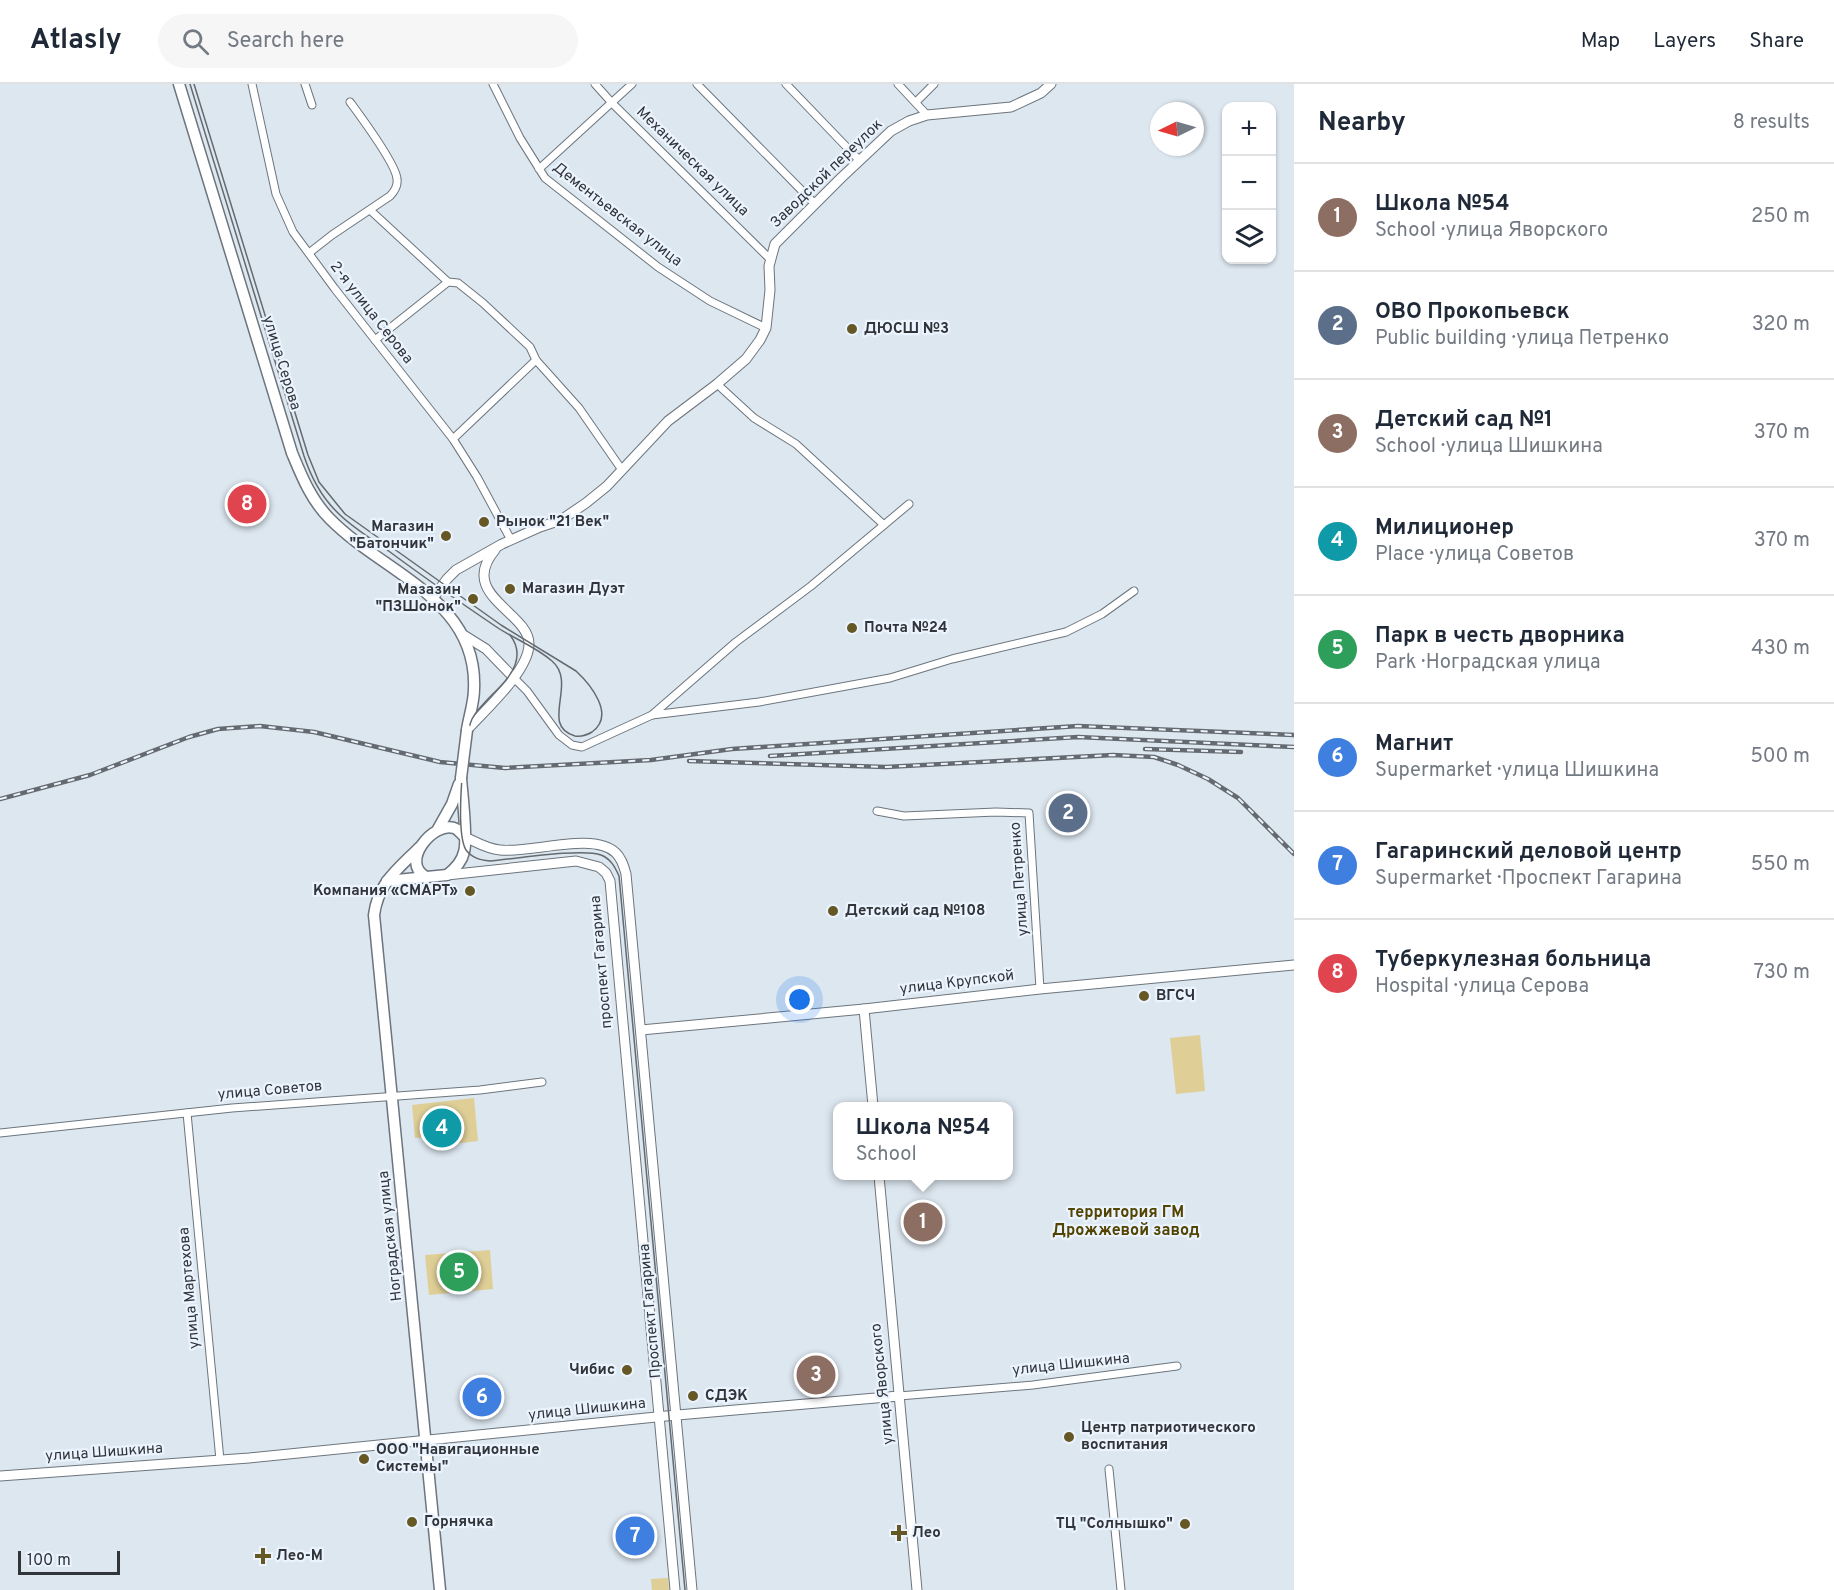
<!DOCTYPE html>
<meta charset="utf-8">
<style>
:root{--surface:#fff;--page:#f6f6f7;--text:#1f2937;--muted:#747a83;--line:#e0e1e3;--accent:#d93025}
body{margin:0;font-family:Overpass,sans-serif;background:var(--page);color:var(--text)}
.controls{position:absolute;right:18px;top:18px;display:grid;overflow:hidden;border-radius:12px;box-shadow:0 2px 4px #0004}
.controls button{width:54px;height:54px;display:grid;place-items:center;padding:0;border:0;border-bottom:2px solid var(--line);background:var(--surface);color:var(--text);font:30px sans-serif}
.compass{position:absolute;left:1150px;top:18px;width:54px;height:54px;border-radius:50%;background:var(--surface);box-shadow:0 2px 4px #0004;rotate:265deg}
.scale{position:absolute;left:18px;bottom:15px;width:102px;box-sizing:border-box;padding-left:6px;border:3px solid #313539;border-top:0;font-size:16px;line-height:21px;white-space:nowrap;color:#313539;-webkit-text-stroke:4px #ebf4fe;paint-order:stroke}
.you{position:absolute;left:800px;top:916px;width:21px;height:21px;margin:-15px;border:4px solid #fff;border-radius:50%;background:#1a73e8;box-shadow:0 0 0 9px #1a73e833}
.badge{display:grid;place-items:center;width:39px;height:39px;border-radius:50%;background:var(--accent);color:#fff;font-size:20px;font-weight:700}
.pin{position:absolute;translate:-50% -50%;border:3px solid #fff;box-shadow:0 2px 6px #0006}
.popup{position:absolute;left:833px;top:1018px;width:180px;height:78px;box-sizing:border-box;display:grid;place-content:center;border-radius:12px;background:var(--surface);filter:drop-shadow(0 2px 4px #0005);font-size:20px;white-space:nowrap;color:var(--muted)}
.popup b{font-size:22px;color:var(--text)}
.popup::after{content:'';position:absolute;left:50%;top:100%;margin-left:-12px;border:12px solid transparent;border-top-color:var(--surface)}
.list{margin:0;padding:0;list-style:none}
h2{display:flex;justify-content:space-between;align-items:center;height:78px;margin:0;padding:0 24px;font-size:26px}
h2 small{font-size:20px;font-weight:400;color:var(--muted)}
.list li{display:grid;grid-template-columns:39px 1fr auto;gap:18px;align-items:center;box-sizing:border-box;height:108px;padding:0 24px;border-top:2px solid var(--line)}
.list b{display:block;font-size:22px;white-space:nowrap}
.list p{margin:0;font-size:20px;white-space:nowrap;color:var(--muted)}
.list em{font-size:20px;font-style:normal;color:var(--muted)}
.icon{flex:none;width:33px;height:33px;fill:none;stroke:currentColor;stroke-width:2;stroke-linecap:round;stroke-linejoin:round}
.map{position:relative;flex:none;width:1294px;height:1506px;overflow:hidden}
header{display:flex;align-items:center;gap:36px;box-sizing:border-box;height:84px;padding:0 30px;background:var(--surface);border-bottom:2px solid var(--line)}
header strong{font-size:28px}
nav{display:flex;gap:33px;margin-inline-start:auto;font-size:21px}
.search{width:420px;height:54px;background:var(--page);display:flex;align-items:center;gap:15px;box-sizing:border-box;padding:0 21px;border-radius:33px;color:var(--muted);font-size:22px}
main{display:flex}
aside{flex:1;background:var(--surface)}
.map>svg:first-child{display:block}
</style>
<header>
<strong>Atlasly</strong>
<div class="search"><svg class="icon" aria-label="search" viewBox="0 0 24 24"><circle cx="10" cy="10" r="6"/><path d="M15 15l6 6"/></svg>Search here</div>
<nav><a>Map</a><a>Layers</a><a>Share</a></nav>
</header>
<main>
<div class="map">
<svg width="1294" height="1506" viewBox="0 0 1294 1506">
<rect width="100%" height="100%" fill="#dde7f0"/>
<g fill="#dfcf97">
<polygon points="1200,951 1205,1007 1176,1010 1170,954"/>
<polygon points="474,1014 478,1057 437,1062 431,1053 415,1054 412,1021"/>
<polygon points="490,1166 493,1205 429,1211 425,1171"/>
<polygon points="668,1494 669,1506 652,1506 651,1495"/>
</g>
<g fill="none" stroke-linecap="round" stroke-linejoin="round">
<defs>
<g id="minor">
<polyline points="252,0 276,110 293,148 335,205 453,355 477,393 511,456"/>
<polyline points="305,0 312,21"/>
<polyline points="493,0 520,54 545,94 658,183 710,217 766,244"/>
<polyline points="595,0 612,19 770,175"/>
<polyline points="697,0 815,120"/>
<polyline points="786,0 860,77"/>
<polyline points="898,0 927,31"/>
<polyline points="916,18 934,0"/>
<polyline points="539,85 632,0"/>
<polyline points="370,126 448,198 458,199 483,219 530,263 536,276 579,324 622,386"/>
<path d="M309 169 332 151 390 112C395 107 398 102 397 95 396 80 361 33 350 18"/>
<polyline points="375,256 448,198"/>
<polyline points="717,300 754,334 796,360 884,441"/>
<polyline points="453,355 536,276"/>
<polyline points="513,593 527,607 559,651 572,661 582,663 652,631 759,618 890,594 952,575 1066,548 1102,530 1134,507"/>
<polyline points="652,631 736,558 811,502 909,420"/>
<polyline points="877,727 904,732 996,728 1029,729 1040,905"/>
<polyline points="187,1029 220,1376"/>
<polyline points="0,1049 232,1024 480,1006 542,998"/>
<polyline points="899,1312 1033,1301 1177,1282"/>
<polyline points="1109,1385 1121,1506"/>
</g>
<g id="secondary">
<polyline points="433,514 447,495 456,486 502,460 540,443 561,436 586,419 607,402 668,337 717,300 746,275 760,256 766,244 770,206 769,182 775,160 841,94 891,47 909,37 927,31 1011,23 1041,9 1051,0"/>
<polyline points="462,550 486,565 513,593"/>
<path d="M467 646C484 627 529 587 529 560 529 528 457 511 495 466"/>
<path d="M465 753C476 758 487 765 500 766 530 770 593 747 616 769 621 774 624 782 626 790L692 1506"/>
<polyline points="447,791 576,777 599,783 606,789 610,797 675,1506"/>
<polyline points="864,925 873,1022"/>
<polyline points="641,946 864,925 1040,905 1294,881"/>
<polyline points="879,1092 917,1506"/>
<polyline points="0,1392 249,1374 666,1332 899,1312"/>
</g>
<g id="primary">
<path d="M179 0 292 369C302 393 311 416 330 435 383 489 478 515 474 605 474 619 469 632 467 646"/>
<polyline points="438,745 452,720 459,700"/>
<path d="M420 763C398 785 378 799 374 831L440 1506"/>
<path d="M426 793C399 778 434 737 454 744 458 745 461 750 465 753"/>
<path d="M387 797 447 791C455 785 462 777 464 768 468 756 462 709 461 694"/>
</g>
</defs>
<use href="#minor" stroke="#6c757d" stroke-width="9"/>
<use href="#secondary" stroke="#6c757d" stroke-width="11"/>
<use href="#primary" stroke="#6c757d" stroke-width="13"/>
<use href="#minor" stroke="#fff" stroke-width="7"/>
<use href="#secondary" stroke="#fff" stroke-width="9"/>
<use href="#primary" stroke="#fff" stroke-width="10"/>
<g stroke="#646a6f" stroke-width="1.5">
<path d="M190 0 304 372C311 393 320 411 336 427 351 443 372 455 390 468 425 494 461 519 498 544 515 555 536 563 552 577 578 599 539 642 575 652 581 653 587 651 592 648 616 631 590 600 576 587L501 541 345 430 319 398 308 371 194 0"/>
<path d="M510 551C517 560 519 570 515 581 507 602 483 615 472 635 463 654 455 748 466 766 472 774 480 776 490 777 514 775 582 764 601 771 611 775 615 783 619 792L685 1506"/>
</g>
<defs>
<g id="rail">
<polyline points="1145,665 1241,668"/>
<polyline points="770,672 1078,653 1294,663"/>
<polyline points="689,677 886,683 1113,671 1154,673 1178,681 1208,695 1238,714 1294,770"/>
<polyline points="0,715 90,691 189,653 218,645 260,642 314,648 440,678 505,684 651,676 732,665 1078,642 1294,651"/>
</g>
</defs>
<use href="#rail" stroke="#646a6f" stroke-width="4.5"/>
<use href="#rail" stroke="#ebf4fe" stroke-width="2" stroke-dasharray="7" stroke-linecap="butt"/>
<defs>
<polyline id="primary-bridge" points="461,694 467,646"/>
</defs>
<use href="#primary-bridge" stroke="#6c757d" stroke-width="13" stroke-linecap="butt"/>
<use href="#primary-bridge" stroke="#fff" stroke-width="10"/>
</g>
<g fill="#655825" stroke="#ebf4fe" stroke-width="2">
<circle cx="852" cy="245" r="6"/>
<circle cx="484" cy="438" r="6"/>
<circle cx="446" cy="452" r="6"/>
<circle cx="510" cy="505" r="6"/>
<circle cx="473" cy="515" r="6"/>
<circle cx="852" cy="544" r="6"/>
<circle cx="470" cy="807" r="6"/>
<circle cx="833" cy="827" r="6"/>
<circle cx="1144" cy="912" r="6"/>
<circle cx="627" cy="1286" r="6"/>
<circle cx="693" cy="1312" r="6"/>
<circle cx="1069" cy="1353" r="6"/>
<circle cx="364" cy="1375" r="6"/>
<circle cx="412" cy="1438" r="6"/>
<circle cx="1185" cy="1440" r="6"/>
<path d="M896 1440h6v6h6v6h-6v6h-6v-6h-6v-6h6z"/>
<path d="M260 1463h6v6h6v6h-6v6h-6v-6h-6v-6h6z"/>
</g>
<g text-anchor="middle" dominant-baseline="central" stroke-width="4.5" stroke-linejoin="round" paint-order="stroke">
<g font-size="15" fill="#313539" stroke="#ebf4fe">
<text transform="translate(692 78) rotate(44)">Механическая улица</text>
<text transform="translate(827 90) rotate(-44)">Заводской переулок</text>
<text transform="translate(617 131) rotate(38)">Дементьевская улица</text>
<text transform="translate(371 229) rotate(52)">2-я улица Серова</text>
<text transform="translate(281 279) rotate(73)">улица Серова</text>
<text transform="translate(1020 795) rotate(-94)">улица Петренко</text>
<text transform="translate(602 878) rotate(-95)">проспект Гагарина</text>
<text transform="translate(957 899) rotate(-7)">улица Крупской</text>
<text transform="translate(270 1007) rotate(-5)">улица Советов</text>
<text transform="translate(391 1152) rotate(-96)">Ноградская улица</text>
<text transform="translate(190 1204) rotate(-95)">улица Мартехова</text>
<text transform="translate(651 1227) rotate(-95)">Проспект Гагарина</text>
<text transform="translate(1071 1281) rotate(-6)">улица Шишкина</text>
<text transform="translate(883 1300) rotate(-96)">улица Яворского</text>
<text transform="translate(587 1326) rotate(-6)">улица Шишкина</text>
<text transform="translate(104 1369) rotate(-4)">улица Шишкина</text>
</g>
<g font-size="15" font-weight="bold" fill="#313539" stroke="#ebf4fe" text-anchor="start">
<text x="864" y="245">ДЮСШ №3</text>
<text x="496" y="438">Рынок "21 Век"</text>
<text x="434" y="443" text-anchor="end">Магазин<tspan x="434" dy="17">"Батончик"</tspan></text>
<text x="522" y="505">Магазин Дуэт</text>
<text x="461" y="506" text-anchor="end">Мазазин<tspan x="461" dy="17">"ПЗШонок"</tspan></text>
<text x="864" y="544">Почта №24</text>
<text x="458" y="807" text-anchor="end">Компания «СМАРТ»</text>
<text x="845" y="827">Детский сад №108</text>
<text x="1156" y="912">ВГСЧ</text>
<text x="615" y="1286" text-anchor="end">Чибис</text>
<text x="705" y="1312">СДЭК</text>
<text x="1081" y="1344">Центр патриотического<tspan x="1081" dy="17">воспитания</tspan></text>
<text x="376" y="1366">ООО "Навигационные<tspan x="376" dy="17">Системы"</tspan></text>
<text x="424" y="1438">Горнячка</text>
<text x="1173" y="1440" text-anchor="end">ТЦ "Солнышко"</text>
<text x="912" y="1449">Лео</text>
<text x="276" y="1472">Лео-М</text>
</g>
<g font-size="16" font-weight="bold" fill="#534501" stroke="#ebf4fe">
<text x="1126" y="1129">территория ГМ<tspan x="1126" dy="18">Дрожжевой завод</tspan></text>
</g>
</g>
</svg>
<div class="controls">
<button>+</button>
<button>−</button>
<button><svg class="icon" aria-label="layers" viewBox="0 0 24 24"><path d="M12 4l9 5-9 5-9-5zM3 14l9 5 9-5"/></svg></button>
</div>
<svg class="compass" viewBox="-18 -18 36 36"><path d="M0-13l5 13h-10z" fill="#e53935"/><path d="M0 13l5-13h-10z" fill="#747a83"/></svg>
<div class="scale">100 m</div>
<div class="you"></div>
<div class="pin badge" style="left:923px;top:1138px;background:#8d6e63">1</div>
<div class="popup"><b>Школа №54</b>School</div>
<div class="pin badge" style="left:1068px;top:729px;background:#5c6f8a">2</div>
<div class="pin badge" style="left:816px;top:1291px;background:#8d6e63">3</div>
<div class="pin badge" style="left:442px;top:1044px;background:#0f9aa8">4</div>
<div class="pin badge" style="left:459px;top:1188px;background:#2e9e5b">5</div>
<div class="pin badge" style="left:482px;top:1313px;background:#3f7fe0">6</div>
<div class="pin badge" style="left:635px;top:1452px;background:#3f7fe0">7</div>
<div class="pin badge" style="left:247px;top:420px;background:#e0444e">8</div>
</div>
<aside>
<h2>Nearby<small>8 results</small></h2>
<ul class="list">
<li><span class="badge" style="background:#8d6e63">1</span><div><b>Школа №54</b><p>School · улица Яворского</p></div><em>250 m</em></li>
<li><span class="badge" style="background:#5c6f8a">2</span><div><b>ОВО Прокопьевск</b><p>Public building · улица Петренко</p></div><em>320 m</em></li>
<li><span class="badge" style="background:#8d6e63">3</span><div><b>Детский сад №1</b><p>School · улица Шишкина</p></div><em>370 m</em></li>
<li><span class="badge" style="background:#0f9aa8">4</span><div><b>Милиционер</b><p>Place · улица Советов</p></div><em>370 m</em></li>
<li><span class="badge" style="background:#2e9e5b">5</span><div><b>Парк в честь дворника</b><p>Park · Ноградская улица</p></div><em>430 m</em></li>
<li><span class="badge" style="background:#3f7fe0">6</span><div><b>Магнит</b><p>Supermarket · улица Шишкина</p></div><em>500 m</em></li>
<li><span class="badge" style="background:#3f7fe0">7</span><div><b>Гагаринский деловой центр</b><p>Supermarket · Проспект Гагарина</p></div><em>550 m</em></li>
<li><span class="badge" style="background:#e0444e">8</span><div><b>Туберкулезная больница</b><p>Hospital · улица Серова</p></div><em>730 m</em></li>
</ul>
</aside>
</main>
